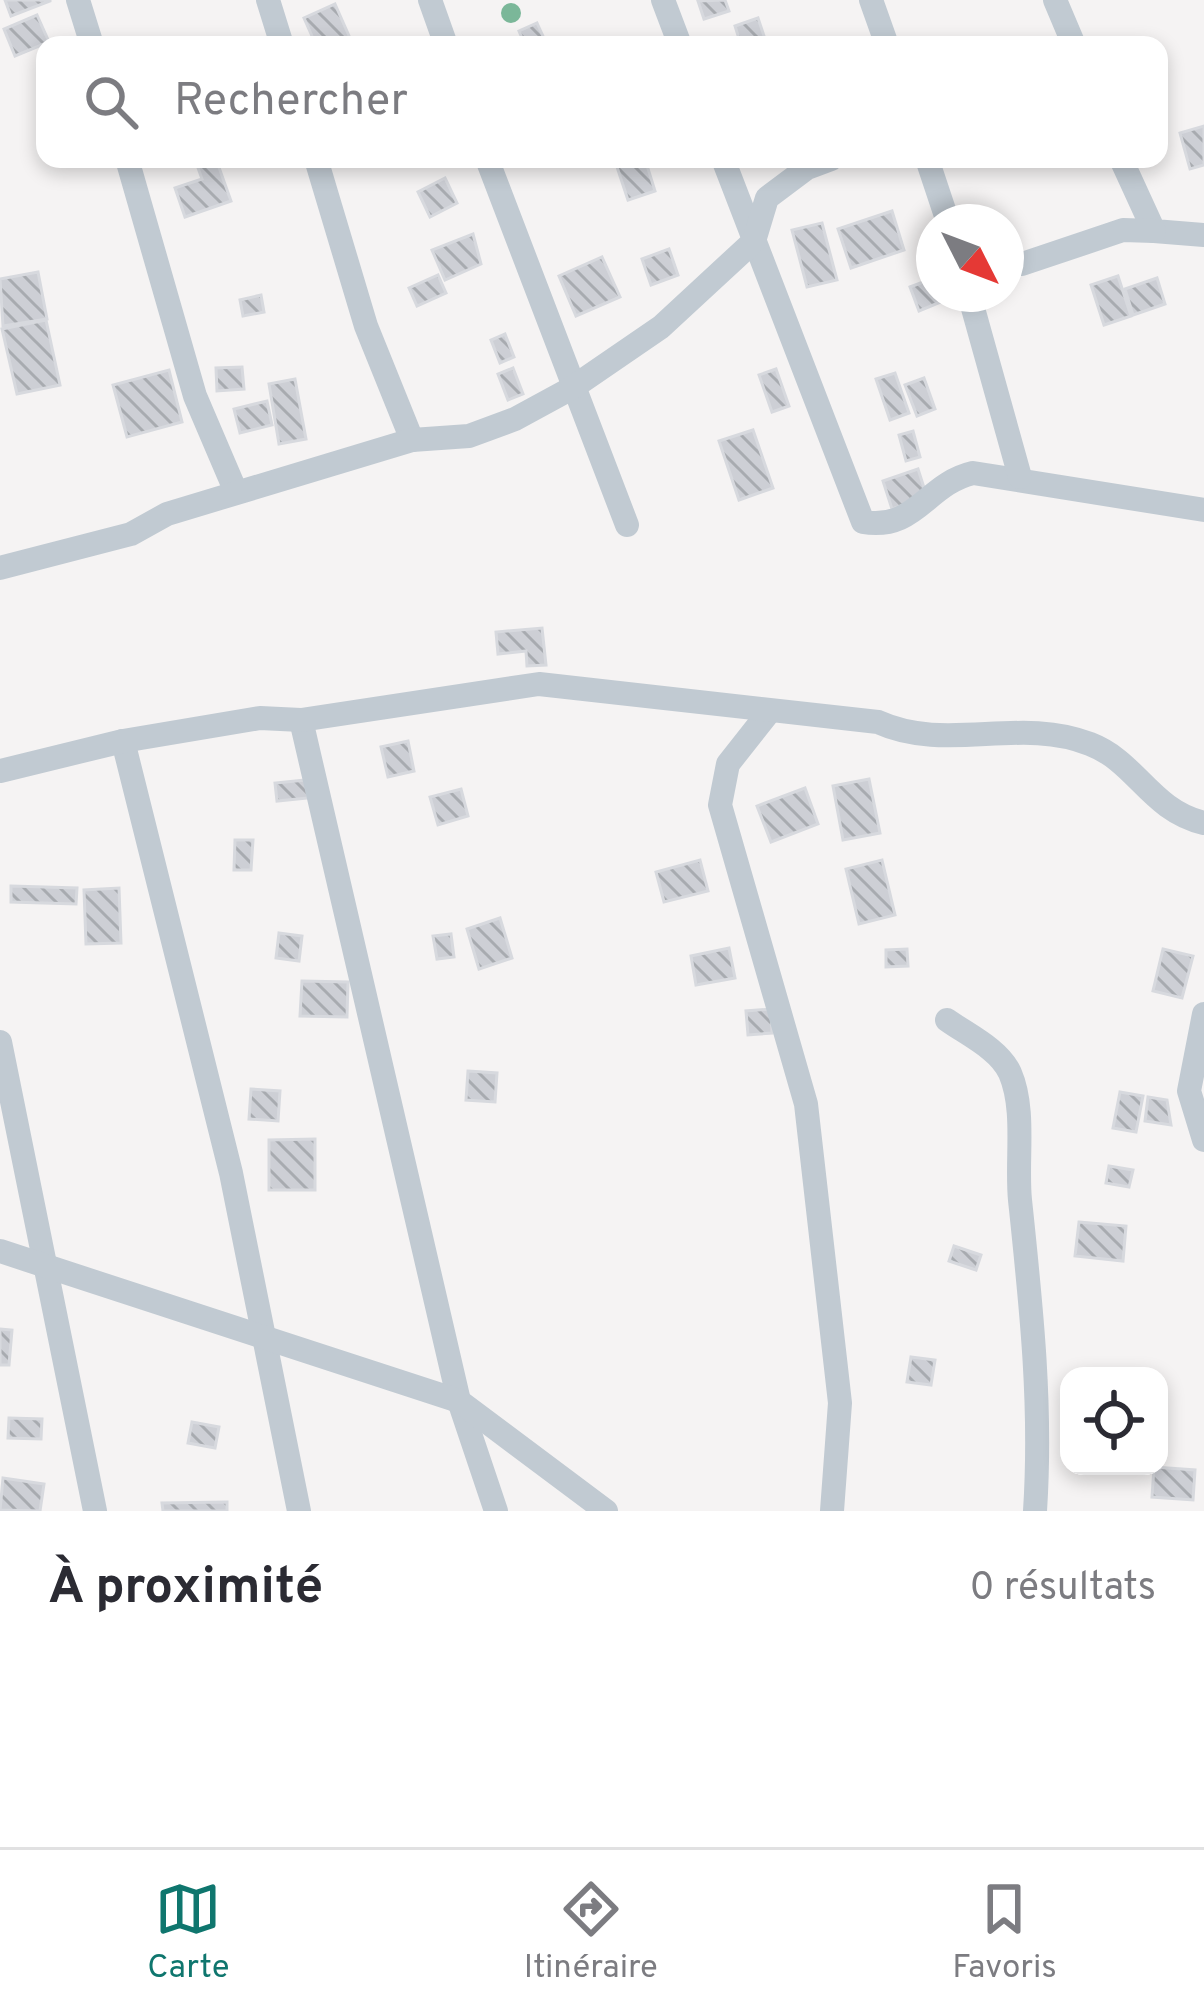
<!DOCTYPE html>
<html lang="fr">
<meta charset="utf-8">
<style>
:root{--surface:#fff;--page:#f7f7f7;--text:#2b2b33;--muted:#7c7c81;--line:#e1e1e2;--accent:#0f766e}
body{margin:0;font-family:Overpass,sans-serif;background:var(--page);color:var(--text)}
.controls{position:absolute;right:36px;bottom:36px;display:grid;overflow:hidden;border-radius:24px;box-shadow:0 6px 18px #0003}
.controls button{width:108px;height:108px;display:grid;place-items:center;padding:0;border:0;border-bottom:3px solid var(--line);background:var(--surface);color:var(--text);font:60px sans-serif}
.compass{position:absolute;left:916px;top:204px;width:108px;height:108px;border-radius:50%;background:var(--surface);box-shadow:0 6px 18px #0003;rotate:132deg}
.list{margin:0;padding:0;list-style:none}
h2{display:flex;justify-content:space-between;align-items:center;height:156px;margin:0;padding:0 48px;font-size:51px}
h2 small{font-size:39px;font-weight:400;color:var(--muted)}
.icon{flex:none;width:66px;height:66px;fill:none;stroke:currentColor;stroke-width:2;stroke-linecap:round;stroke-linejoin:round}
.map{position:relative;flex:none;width:1204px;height:1511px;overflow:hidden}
.search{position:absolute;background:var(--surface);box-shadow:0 6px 18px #0003;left:36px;right:36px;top:36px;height:132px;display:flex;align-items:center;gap:30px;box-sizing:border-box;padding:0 42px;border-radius:24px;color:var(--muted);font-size:45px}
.sheet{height:336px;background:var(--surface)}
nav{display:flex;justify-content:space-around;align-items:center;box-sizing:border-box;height:168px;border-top:3px solid var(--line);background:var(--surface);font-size:33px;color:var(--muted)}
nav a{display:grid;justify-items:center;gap:6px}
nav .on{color:var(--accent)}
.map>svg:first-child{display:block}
</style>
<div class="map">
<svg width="1204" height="1511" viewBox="0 0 1204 1511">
<defs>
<pattern id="building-back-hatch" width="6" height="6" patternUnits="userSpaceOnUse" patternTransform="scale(3)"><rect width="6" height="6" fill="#cdcfd5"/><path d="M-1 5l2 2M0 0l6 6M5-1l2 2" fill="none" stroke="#a8abb0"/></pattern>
</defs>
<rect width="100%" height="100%" fill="#f5f3f3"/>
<g fill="url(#building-back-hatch)" stroke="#d7d9de" stroke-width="3">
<polygon points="5,0 50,0 50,1 11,16"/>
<polygon points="725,0 729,11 704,19 698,1"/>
<polygon points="335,4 353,45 316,45 304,18"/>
<polygon points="37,15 49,42 15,56 4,29"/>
<polygon points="758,18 767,45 741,45 735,26"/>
<polygon points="537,23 547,45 525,45 519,31"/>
<polygon points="1204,126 1204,165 1190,169 1180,133"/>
<polygon points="216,159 231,201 185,217 175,188 202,179 197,165"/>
<polygon points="630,159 645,159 655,191 628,200 616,164"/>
<polygon points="445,178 457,203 430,217 418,192"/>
<polygon points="892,211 904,250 851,268 838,229"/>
<polygon points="822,223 837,280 807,287 792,230"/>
<polygon points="473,234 481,264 445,280 432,250"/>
<polygon points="669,249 678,275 651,285 642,259"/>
<polygon points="602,257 620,297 576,316 559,276"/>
<polygon points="38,272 47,319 3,326 0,279"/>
<polygon points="438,275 446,293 417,306 409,288"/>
<polygon points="1118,276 1131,316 1104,325 1091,285"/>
<polygon points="934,278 934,294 943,301 919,311 910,287"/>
<polygon points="1157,278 1165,304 1133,315 1125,289"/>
<polygon points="261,295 264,312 243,316 240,300"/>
<polygon points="46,320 60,385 17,394 2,329"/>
<polygon points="505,334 514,357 500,363 491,340"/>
<polygon points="242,367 244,389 217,391 216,368"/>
<polygon points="513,368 523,394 508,400 498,374"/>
<polygon points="776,369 789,406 772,412 759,375"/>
<polygon points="169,370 182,422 127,437 113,385"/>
<polygon points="895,373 909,413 890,420 876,379"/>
<polygon points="924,378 935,409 917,416 905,385"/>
<polygon points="295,379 306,439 279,444 269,384"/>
<polygon points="267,401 272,425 240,433 234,409"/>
<polygon points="753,430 773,488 739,500 719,441"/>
<polygon points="913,431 920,457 906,461 899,435"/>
<polygon points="918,469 927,497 892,509 883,481"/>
<polygon points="542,628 546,665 527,666 526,651 498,654 496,632"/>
<polygon points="408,741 414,771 388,777 381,747"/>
<polygon points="869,779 880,833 843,840 833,786"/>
<polygon points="306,780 308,798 277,801 275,783"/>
<polygon points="805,788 818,824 771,842 757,806"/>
<polygon points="461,789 468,816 438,825 430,797"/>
<polygon points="235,840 253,840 251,870 234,870"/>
<polygon points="700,860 708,891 664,902 656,872"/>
<polygon points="882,860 895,915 859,924 846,869"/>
<polygon points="11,886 77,888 76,904 11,902"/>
<polygon points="119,888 121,943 86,944 84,890"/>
<polygon points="500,918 512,958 479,969 467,929"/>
<polygon points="279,933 302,936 299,961 276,958"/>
<polygon points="451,934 454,957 437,959 433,936"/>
<polygon points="729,948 735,978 696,985 691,956"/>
<polygon points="907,949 908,966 886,967 886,950"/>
<polygon points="1163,949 1193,956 1182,998 1153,991"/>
<polygon points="302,981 348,982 347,1017 300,1016"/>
<polygon points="771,1009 772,1033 748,1035 746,1011"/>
<polygon points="468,1071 497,1073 495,1102 466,1100"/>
<polygon points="251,1089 280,1091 278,1121 249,1119"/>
<polygon points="1120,1092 1143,1096 1136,1132 1113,1128"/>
<polygon points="1148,1097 1167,1100 1171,1125 1145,1121"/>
<polygon points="315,1139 315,1190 269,1190 269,1140"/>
<polygon points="1109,1166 1133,1170 1129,1187 1106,1183"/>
<polygon points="1079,1222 1126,1226 1123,1261 1075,1256"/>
<polygon points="954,1246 981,1255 976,1270 949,1261"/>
<polygon points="0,1329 12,1330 9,1365 0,1365"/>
<polygon points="911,1357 935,1360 931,1385 907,1382"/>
<polygon points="9,1418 42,1419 41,1439 8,1438"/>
<polygon points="192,1422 219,1427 215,1448 188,1443"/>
<polygon points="1154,1467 1195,1470 1193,1500 1152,1497"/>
<polygon points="3,1478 44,1484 40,1511 0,1510"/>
<polygon points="227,1502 227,1511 163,1511 162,1503"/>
</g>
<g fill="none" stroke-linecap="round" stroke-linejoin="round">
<g stroke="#c1cad2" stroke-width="24">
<polyline points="78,0 92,45"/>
<polyline points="268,0 282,45"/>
<polyline points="430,0 446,45"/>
<polyline points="663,0 680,45"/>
<polyline points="871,0 887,45"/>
<polyline points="1055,0 1074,45"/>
<polyline points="127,159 195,396 236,492"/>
<polyline points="316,159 366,326 412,440"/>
<polyline points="487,159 627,525"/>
<path d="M723 159 863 522C916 531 926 484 973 473L1204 510"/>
<polyline points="927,159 948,222"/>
<polyline points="1121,159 1154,231 1204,235"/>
<polyline points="1006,263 1022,264 1123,230 1154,231"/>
<polyline points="969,294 1020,477"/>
<polyline points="0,568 131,534 167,514 412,440 469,436 515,419 572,388 661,327 754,241 767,198 807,168 831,159"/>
<polyline points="769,712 728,764 720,805 806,1104 840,1403 832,1511"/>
<polyline points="301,720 459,1401 496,1511"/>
<polyline points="123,741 231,1173 299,1511"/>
<path d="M0 771 123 741 260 718 301 720 539 684 878 722C946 753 1020 716 1090 744 1137 762 1150 810 1204 823"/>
<polyline points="1204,1014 1189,1091 1204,1140"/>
<path d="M947 1020C968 1035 999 1049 1010 1073 1026 1110 1016 1160 1020 1200 1031 1305 1042 1405 1035 1511"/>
<polyline points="0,1042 95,1511"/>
<polyline points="0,1251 459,1401 606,1511"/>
</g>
</g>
<circle fill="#7bb799" cx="511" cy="13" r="10"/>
</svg>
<div class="controls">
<button><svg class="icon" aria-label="locate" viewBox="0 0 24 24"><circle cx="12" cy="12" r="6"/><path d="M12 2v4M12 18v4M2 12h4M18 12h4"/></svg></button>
</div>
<svg class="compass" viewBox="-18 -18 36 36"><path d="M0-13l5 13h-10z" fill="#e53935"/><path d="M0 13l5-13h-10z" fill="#7c7c81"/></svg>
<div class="search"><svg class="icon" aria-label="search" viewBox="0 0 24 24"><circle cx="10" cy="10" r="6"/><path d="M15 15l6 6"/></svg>Rechercher</div>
</div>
<section class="sheet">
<h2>À proximité<small>0 résultats</small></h2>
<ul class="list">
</ul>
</section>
<nav>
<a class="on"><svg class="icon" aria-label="map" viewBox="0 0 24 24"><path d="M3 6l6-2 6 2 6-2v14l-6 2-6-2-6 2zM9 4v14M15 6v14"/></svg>Carte</a>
<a><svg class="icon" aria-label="directions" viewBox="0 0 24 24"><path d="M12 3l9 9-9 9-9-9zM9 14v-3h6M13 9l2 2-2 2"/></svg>Itinéraire</a>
<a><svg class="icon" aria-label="saved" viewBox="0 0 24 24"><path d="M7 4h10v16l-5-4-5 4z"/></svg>Favoris</a>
</nav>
